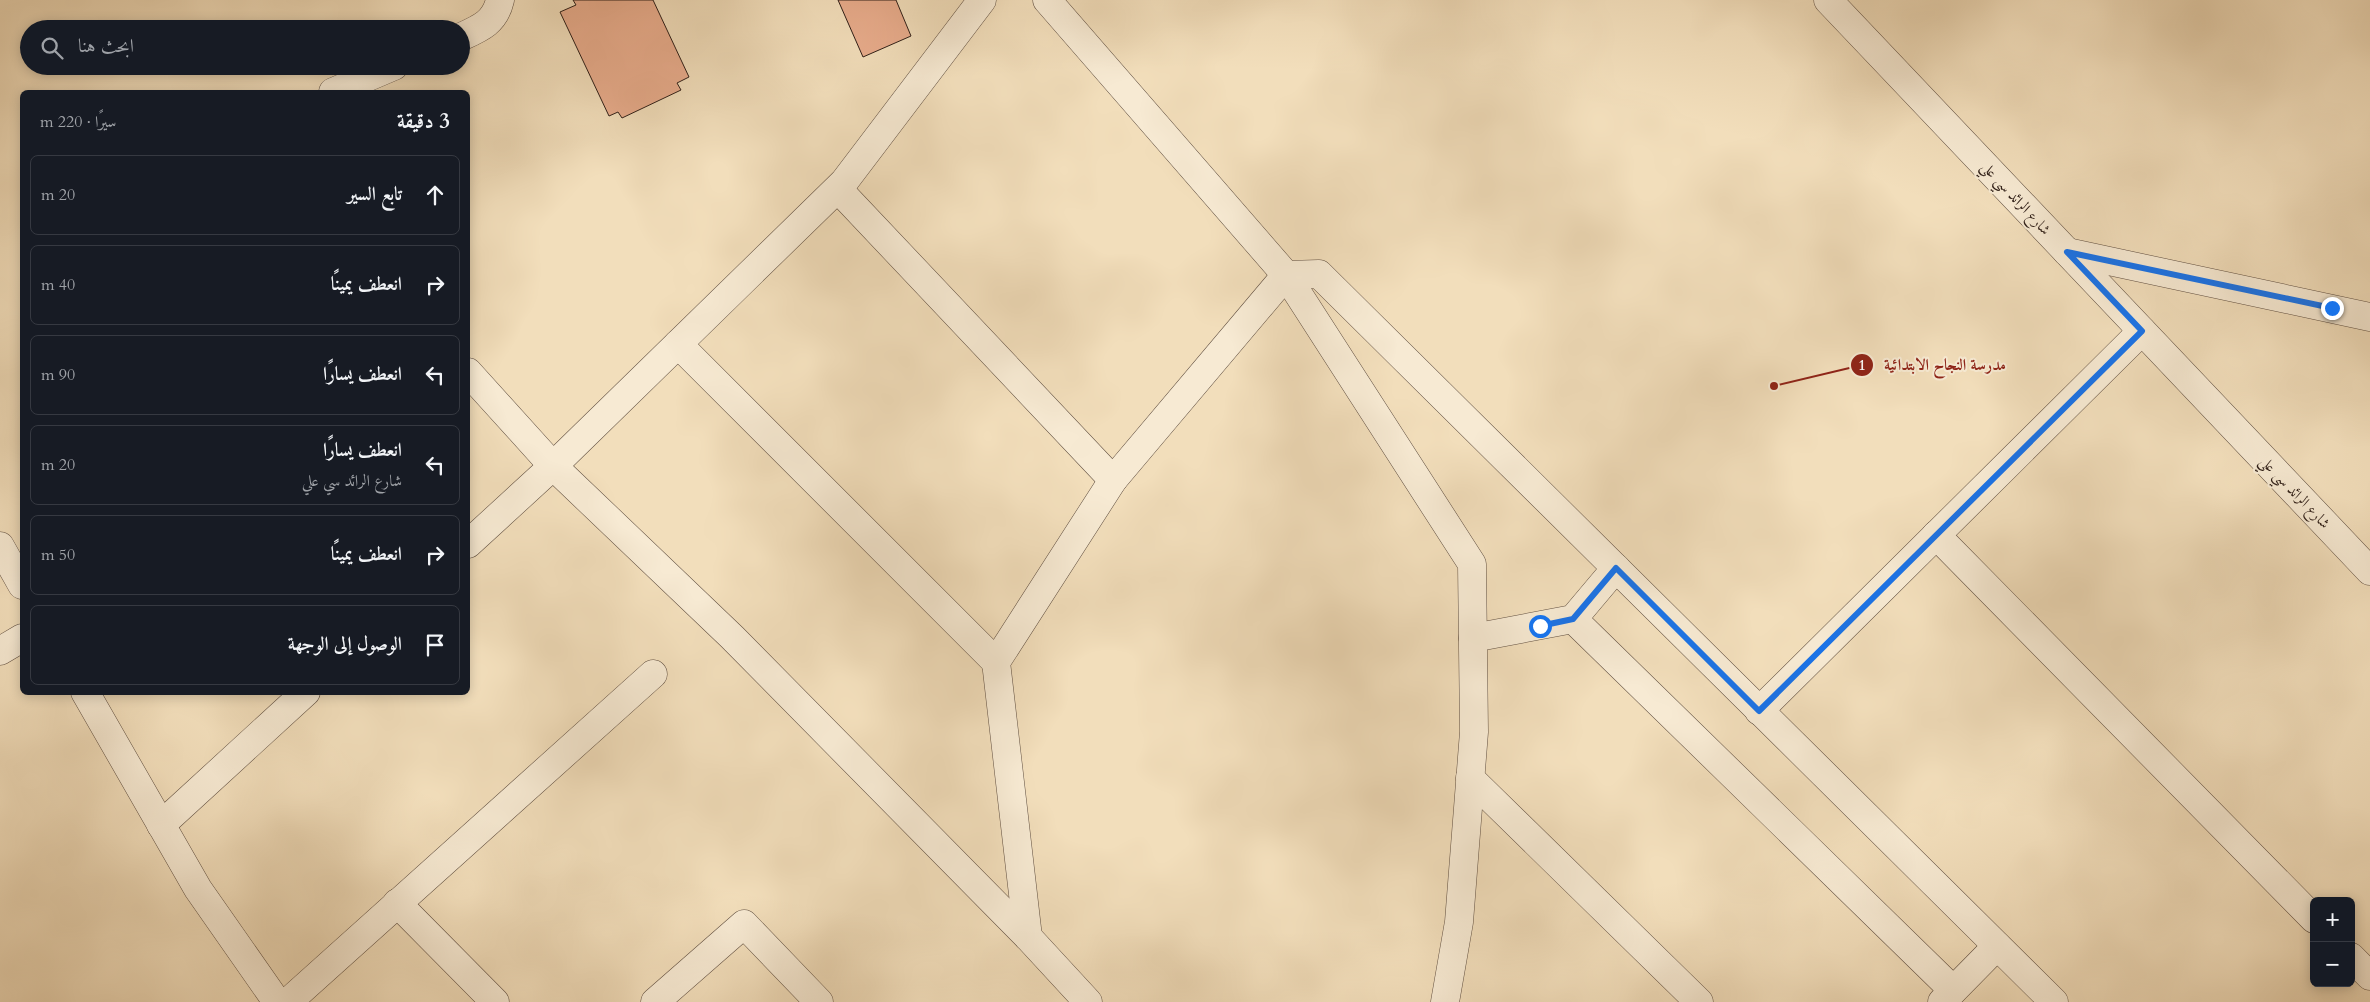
<!DOCTYPE html>
<html lang="ar">
<meta charset="utf-8">
<style>
:root{--surface:#171b24;--page:#242831;--text:#f1f3f6;--muted:#9ea1a6;--line:#363941}
body{margin:0;font-family:Cardo,Amiri,serif;background:var(--page);color:var(--text);direction:rtl}
.controls{position:absolute;right:15px;bottom:15px;display:grid;overflow:hidden;border-radius:8px;box-shadow:0 2px 12px #0003}
.controls button{width:45px;height:45px;display:grid;place-items:center;padding:0;border:0;border-bottom:1px solid var(--line);background:var(--surface);color:var(--text);font:25px sans-serif}
.stop{position:absolute;width:15px;height:15px;margin:-11px;border:4px solid #1a73e8;border-radius:50%;background:#fff}
.stop.end{background:#1a73e8;border-color:#fff;box-shadow:0 1px 5px #0008}
.list{margin:0;padding:0;list-style:none}
h2{display:flex;justify-content:space-between;align-items:center;height:65px;margin:0;padding:0 20px;font-size:21px}
h2 small{font-size:16px;font-weight:400;color:var(--muted)}
.list li{display:grid;grid-template-columns:32px 1fr auto;gap:15px;align-items:center;box-sizing:border-box;height:80px;margin:0 10px 10px;padding:0 10px;border:1px solid var(--line);border-radius:8px}
.list b{display:block;font-size:19px;white-space:nowrap}
.list p{margin:0;font-size:16px;white-space:nowrap;color:var(--muted)}
.list em{font-size:16px;font-style:normal;color:var(--muted)}
.icon{flex:none;width:28px;height:28px;fill:none;stroke:currentColor;stroke-width:2;stroke-linecap:round;stroke-linejoin:round}
.map{position:relative;flex:none;width:2370px;height:1002px;overflow:hidden;direction:ltr}
.search{position:absolute;background:var(--surface);box-shadow:0 2px 12px #0003;left:20px;top:20px;width:450px;height:55px;display:flex;align-items:center;gap:12px;box-sizing:border-box;padding:0 18px;border-radius:28px;color:var(--muted);font-size:19px}
.panel{position:absolute;background:var(--surface);box-shadow:0 2px 12px #0003;left:20px;top:90px;width:450px;height:605px;border-radius:8px;direction:rtl}
.map>svg:first-child{display:block}
</style>
<div class="map">
<svg width="2370" height="1002" viewBox="0 0 2370 1002">
<rect width="100%" height="100%" fill="#f2debb"/>
<filter id="stains"><feTurbulence type="fractalNoise" baseFrequency=".004" numOctaves="4"/><feColorMatrix values="0 0 0 0 .2 0 0 0 0 .09 0 0 0 0 .02 0 0 0 .5 -.17"/></filter>
<radialGradient id="worn" r=".72"><stop offset=".6" stop-color="#630" stop-opacity="0"/><stop offset="1" stop-color="#630" stop-opacity=".3"/></radialGradient>
<g fill="#e8ac8c" stroke="#2f1f18">
<polygon points="573,0 653,0 689,77 677,83 681,90 622,118 618,112 609,116 560,12 576,5"/>
<polygon points="838,0 896,0 911,36 863,57"/>
</g>
<g fill="none" stroke-linecap="round" stroke-linejoin="round">
<defs>
<g id="minor">
<polyline points="1047,0 1286,275 1472,564 1474,732 1459,922 1445,1002"/>
<polyline points="1828,0 2370,571"/>
<path d="M461 37C481 28 495 22 500 0"/>
<polyline points="333,92 394,66"/>
<polyline points="838,189 1113,480"/>
<polyline points="2067,252 2370,317"/>
<polyline points="678,344 996,662"/>
<polyline points="468,372 553,466 732,637 1028,937 1088,1002"/>
<polyline points="1936,535 2314,919"/>
<polyline points="468,544 553,466 844,182 982,0"/>
<polyline points="0,546 22,585"/>
<polyline points="1573,619 1953,990"/>
<polyline points="1473,638 1573,619 1616,568"/>
<polyline points="0,651 22,638"/>
<polyline points="85,692 198,889 277,1002"/>
<polyline points="1759,711 2142,331"/>
<polyline points="1470,778 1699,1002"/>
<polyline points="161,825 306,692"/>
<polyline points="397,903 495,1002"/>
<polyline points="1028,937 996,662 1113,480 1286,275 1319,274 2054,1002"/>
<polyline points="2351,957 2370,976"/>
<polyline points="288,1002 653,674"/>
<polyline points="655,1002 744,924 819,1002"/>
<polyline points="1942,1002 1997,946"/>
</g>
</defs>
<use href="#minor" stroke="#604f41" stroke-width="29"/>
<use href="#minor" stroke="#f7ead3" stroke-width="28"/>
</g>
<g fill="none" stroke-linecap="round" stroke-linejoin="round">
<polyline stroke="#1a73e8" stroke-width="6" points="1540,626 1573,619 1616,568 1759,711 2142,331 2067,252 2332,308"/>
</g>
<g text-anchor="middle" dominant-baseline="central" stroke-width="4" stroke-linejoin="round" paint-order="stroke">
<g font-size="15" fill="#2f1f18" stroke="#f7ead3">
<text transform="translate(2016 198) rotate(47)">شارع الرائد سي علي</text>
<text transform="translate(2295 492) rotate(46)">شارع الرائد سي علي</text>
</g>
</g>
<path fill="none" stroke="#8f2418" stroke-width="2" d="M1774 386L1862 365"/>
<g fill="#8f2418" stroke="#f7ead3" stroke-width="2">
<circle cx="1774" cy="386" r="5"/>
<circle cx="1862" cy="365" r="12"/>
</g>
<g font-size="15" text-anchor="middle" font-weight="bold" fill="#fff">
<text x="1862" y="370">1</text>
</g>
<g font-size="16" text-anchor="middle" font-weight="bold" fill="#8f2418" stroke="#f7ead3" stroke-width="4" stroke-linejoin="round" paint-order="stroke">
<text x="1945" y="370">مدرسة النجاح الابتدائية</text>
</g>
<rect width="100%" height="100%" filter="url(#stains)"/>
<rect width="100%" height="100%" fill="url(#worn)"/>
</svg>
<div class="controls">
<button>+</button>
<button>−</button>
</div>
<div class="stop" style="left:1540px;top:626px"></div>
<div class="stop end" style="left:2332px;top:308px"></div>
<div class="search"><svg class="icon" aria-label="search" viewBox="0 0 24 24"><circle cx="10" cy="10" r="6"/><path d="M15 15l6 6"/></svg>ابحث هنا</div>
<section class="panel">
<h2>3 دقيقة<small>سيرًا · 220 m</small></h2>
<ul class="list">
<li><svg class="icon" aria-label="ahead" viewBox="0 0 24 24"><path d="M12 20V5M6 11l6-6 6 6"/></svg><div><b>تابع السير</b></div><em>20 m</em></li>
<li><svg class="icon" aria-label="right" viewBox="0 0 24 24"><path d="M7 20v-9h11M14 6l5 5-5 5"/></svg><div><b>انعطف يمينًا</b></div><em>40 m</em></li>
<li><svg class="icon" aria-label="left" viewBox="0 0 24 24"><path d="M17 20v-9H6M10 6l-5 5 5 5"/></svg><div><b>انعطف يسارًا</b></div><em>90 m</em></li>
<li><svg class="icon" aria-label="left" viewBox="0 0 24 24"><path d="M17 20v-9H6M10 6l-5 5 5 5"/></svg><div><b>انعطف يسارًا</b><p>شارع الرائد سي علي</p></div><em>20 m</em></li>
<li><svg class="icon" aria-label="right" viewBox="0 0 24 24"><path d="M7 20v-9h11M14 6l5 5-5 5"/></svg><div><b>انعطف يمينًا</b></div><em>50 m</em></li>
<li><svg class="icon" aria-label="arrive" viewBox="0 0 24 24"><path d="M6 21V4h12l-3 4 3 4H6"/></svg><div><b>الوصول إلى الوجهة</b></div></li>
</ul>
</section>
</div>
